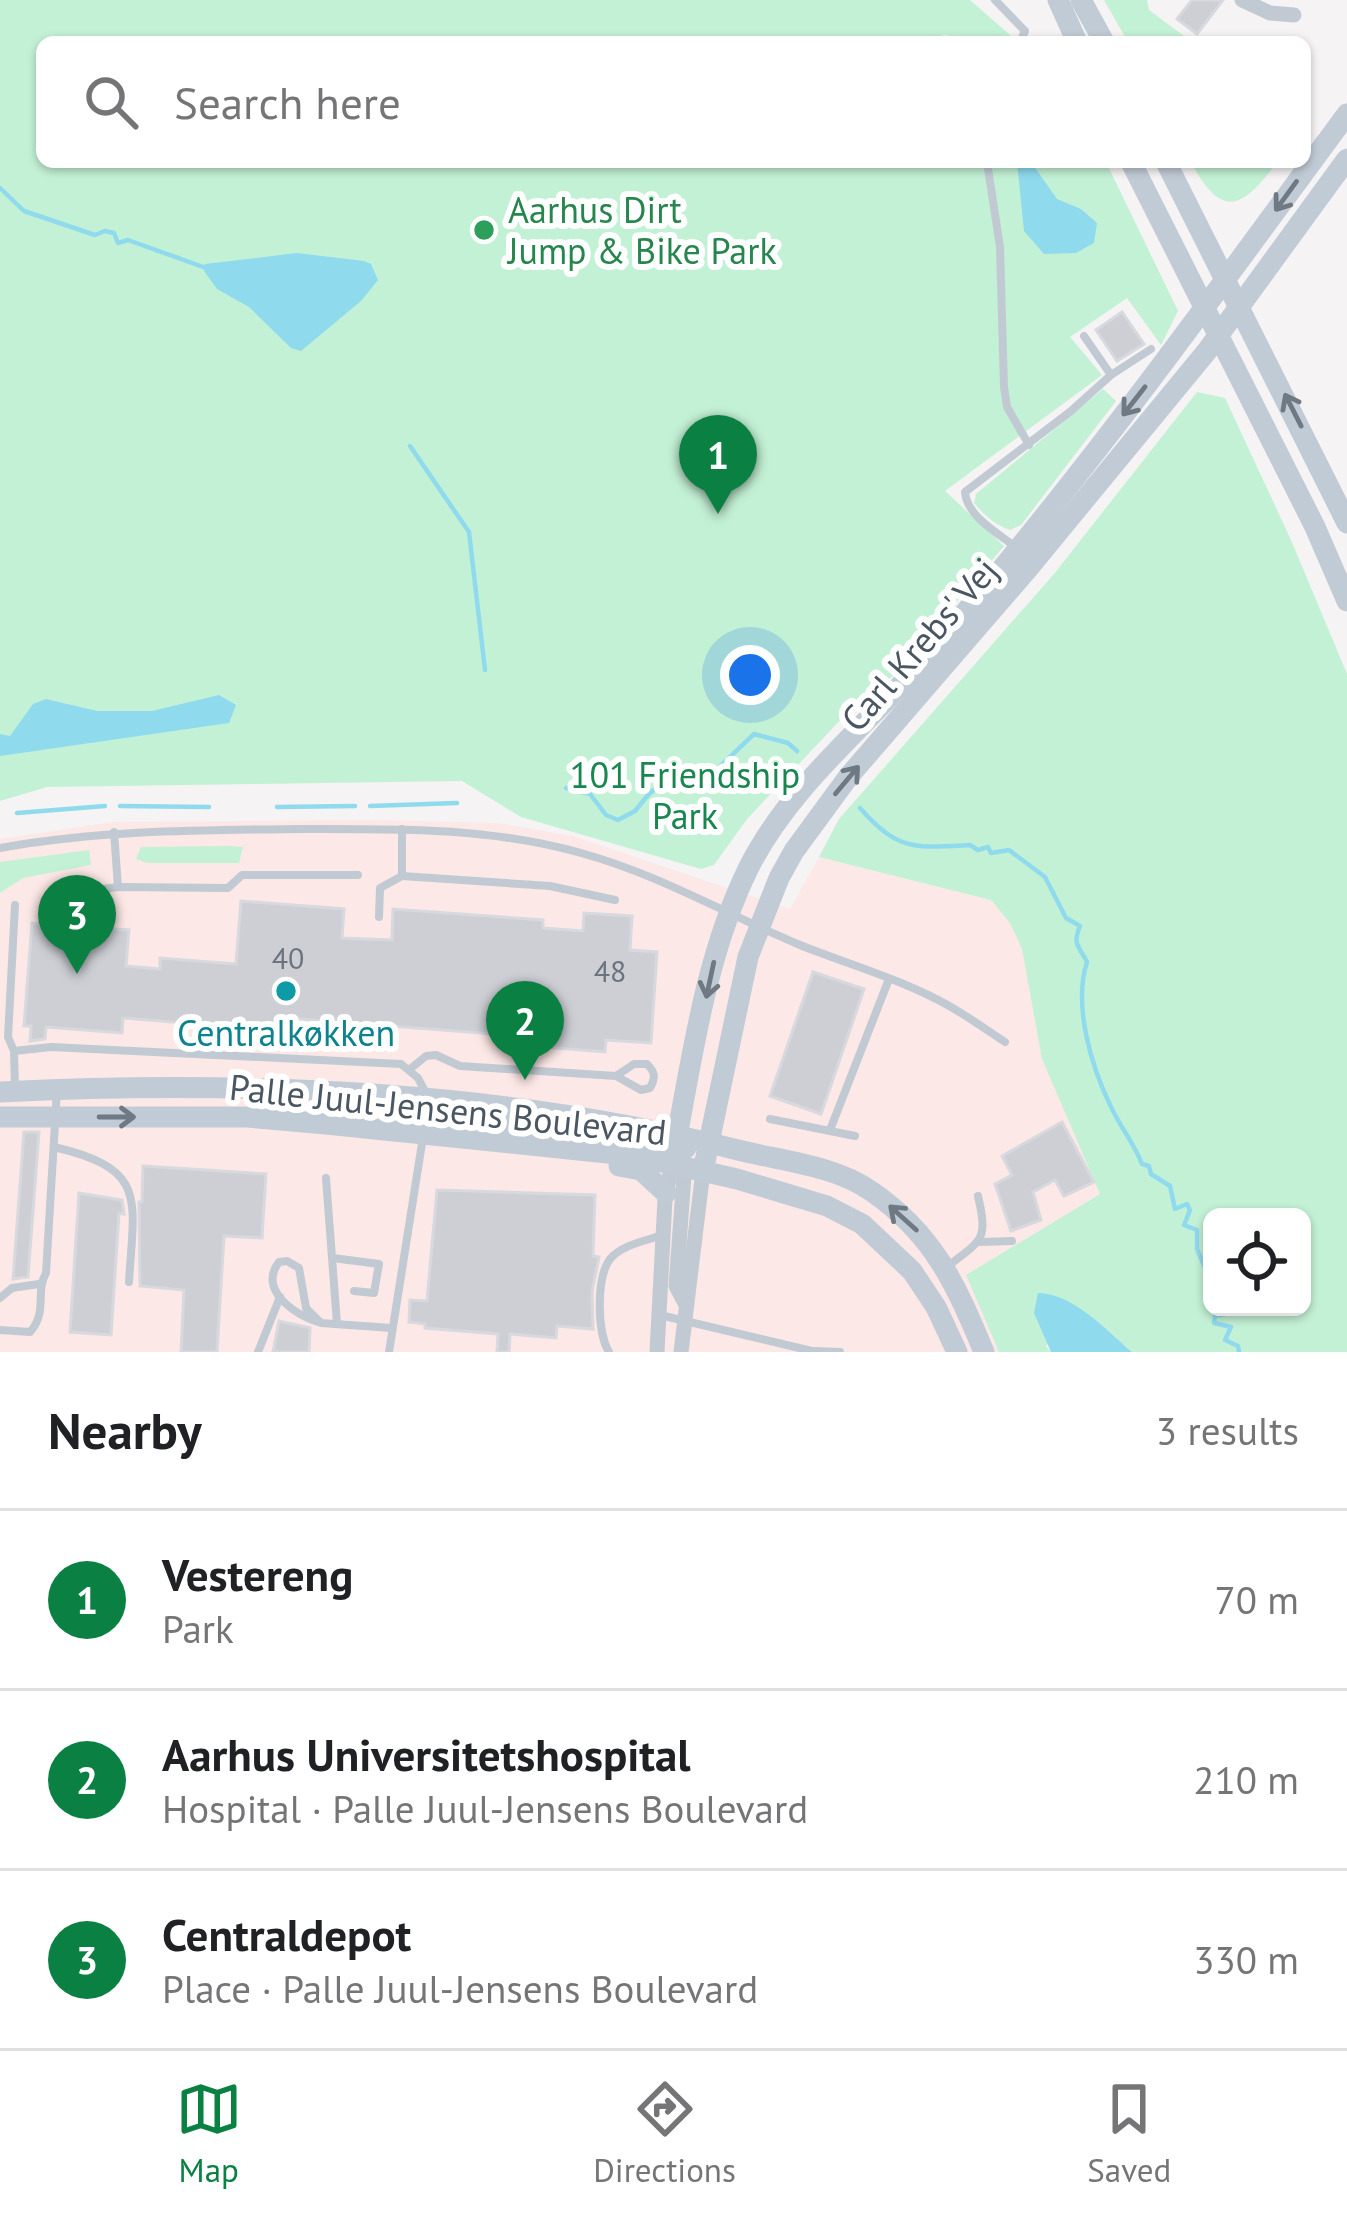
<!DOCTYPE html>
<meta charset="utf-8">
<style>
:root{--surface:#fff;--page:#f6f6f6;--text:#202124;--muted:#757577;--line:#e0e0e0;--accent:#0b8043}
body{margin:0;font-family:"PT Sans",sans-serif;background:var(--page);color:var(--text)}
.controls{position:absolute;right:36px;bottom:36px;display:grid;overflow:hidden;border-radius:18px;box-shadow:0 3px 9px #0004}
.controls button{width:108px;height:108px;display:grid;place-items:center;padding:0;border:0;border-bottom:3px solid var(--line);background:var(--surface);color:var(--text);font:60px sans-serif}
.you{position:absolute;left:750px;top:675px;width:42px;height:42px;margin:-30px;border:9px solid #fff;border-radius:50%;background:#1a73e8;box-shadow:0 0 0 18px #1a73e833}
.badge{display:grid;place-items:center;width:78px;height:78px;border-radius:50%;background:var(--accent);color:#fff;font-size:39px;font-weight:700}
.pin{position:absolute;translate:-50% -99px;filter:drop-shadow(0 3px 6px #0008)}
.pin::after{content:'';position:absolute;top:63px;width:42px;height:36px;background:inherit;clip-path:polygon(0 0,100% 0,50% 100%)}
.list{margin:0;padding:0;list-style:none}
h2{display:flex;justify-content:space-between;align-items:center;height:156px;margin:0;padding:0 48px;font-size:51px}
h2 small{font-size:39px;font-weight:400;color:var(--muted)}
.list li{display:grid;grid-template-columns:78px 1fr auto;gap:36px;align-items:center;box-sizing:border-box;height:180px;padding:0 48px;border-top:3px solid var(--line)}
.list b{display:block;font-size:45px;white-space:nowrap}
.list p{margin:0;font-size:39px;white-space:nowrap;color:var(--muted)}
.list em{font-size:39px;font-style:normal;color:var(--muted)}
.icon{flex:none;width:66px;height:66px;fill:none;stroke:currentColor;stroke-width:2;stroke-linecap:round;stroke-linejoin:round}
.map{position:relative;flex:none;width:1347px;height:1352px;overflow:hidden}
.search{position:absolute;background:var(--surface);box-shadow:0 3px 9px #0004;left:36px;right:36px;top:36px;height:132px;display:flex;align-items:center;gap:30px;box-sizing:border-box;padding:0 42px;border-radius:18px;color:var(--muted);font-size:45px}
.sheet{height:696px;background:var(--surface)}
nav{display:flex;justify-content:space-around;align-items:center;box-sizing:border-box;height:168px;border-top:3px solid var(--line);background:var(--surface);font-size:33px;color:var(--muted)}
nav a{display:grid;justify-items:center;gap:6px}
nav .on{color:var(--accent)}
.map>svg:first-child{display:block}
</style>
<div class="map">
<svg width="1347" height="1352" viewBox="0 0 1347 1352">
<rect width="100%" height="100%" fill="#f5f3f3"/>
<polygon fill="#fce8e6" points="372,820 498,823 573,836 790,909 819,857 991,900 1010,923 1022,949 1042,1059 1100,1194 966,1275 999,1352 0,1352 0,839 113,822"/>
<g fill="#c3f1d5" fill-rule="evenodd">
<polygon points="0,0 970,0 1018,42 943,35 942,42 42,42 42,162 1106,162 1178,311 1161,345 1127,298 1070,337 1102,375 945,491 1004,546 893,676 861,698 747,819 714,865 701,869 521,817 462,781 47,787 0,801"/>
<polygon points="1104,0 1147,0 1149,10 1192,42 1128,42"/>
<path d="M1191 162H1277C1243 208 1222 221 1191 162Z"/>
<path d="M1103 389 1116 401 1021 525 1010 530C995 525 984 515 974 503L976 494Z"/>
<path d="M1197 392 1225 398 1291 540 1347 674V1352H1132L1079 1308 1046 1346 1051 1352H999L966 1275 1100 1194 1042 1059 1022 949 1010 923 991 900 819 857 839 819 1054 574ZM1212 1217H1302V1307H1212Z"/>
<polygon points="141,847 229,846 243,847 239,863 148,863 136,859"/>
<polygon points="89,850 91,865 23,878 0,893 0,862"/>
</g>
<g fill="#90daee">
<polygon points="1017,162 1031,162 1057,199 1081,209 1097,223 1094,243 1076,253 1044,254 1024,231"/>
<polygon points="297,253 364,261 371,264 378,280 361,301 301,351 291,348 249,307 217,289 204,271 205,264"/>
<polygon points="219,695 236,705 229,723 0,756 0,734 10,736 33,704 46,699 97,711 152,711"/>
<path d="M1038 1293C1073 1293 1107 1331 1132 1352H1051L1034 1313Z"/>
</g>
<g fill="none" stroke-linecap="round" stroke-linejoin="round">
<g stroke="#90daee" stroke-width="4.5">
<polyline points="0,188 24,211 95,235 105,231 114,233 118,243 128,240 206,268"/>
<polyline points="410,446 469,532 485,670"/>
<polyline points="566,788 590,794 606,815 618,820 635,811 648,795 676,770 690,778 699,771 710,776 754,734 788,743 797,751"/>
<polyline points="120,806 209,807"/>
<polyline points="370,806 457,803"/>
<polyline points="277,807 355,806"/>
<path d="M860 808C898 851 913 848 970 845L978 850 988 847 991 853 1009 850 1045 877 1066 918 1080 926C1072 945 1079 946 1087 962 1073 1005 1091 1066 1111 1107 1121 1128 1135 1145 1142 1164L1149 1166 1151 1174 1170 1186 1175 1209 1187 1204 1190 1210 1184 1225 1197 1230V1249L1212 1284"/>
<polyline points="17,813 105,806"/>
<polyline points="1212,1293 1209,1297 1212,1302"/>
<polyline points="1223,1307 1225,1314 1215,1316 1214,1323 1231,1327 1225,1340 1238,1346 1239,1352"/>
</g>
</g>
<g fill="#cdcfd5" stroke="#d7d9de" stroke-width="3">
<polygon points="1192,0 1223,0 1197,34 1177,19"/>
<polygon points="1122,312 1144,344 1117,361 1096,330"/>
<polygon points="241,901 344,909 342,938 392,940 393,909 543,920 543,928 583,931 584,913 632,916 630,950 657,952 651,1043 606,1040 605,1052 530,1046 531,1037 288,1018 288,1031 123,1018 122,1033 46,1027 45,1039 30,1041 31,1026 24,1026 32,923 129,930 126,966 160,969 160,958 236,964"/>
<polygon points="813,972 864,989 821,1114 770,1096"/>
<polygon points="1062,1122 1094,1182 1064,1196 1055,1180 1033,1192 1041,1220 1011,1231 995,1184 1012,1175 1002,1156"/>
<polygon points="24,1132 39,1132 28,1277 13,1279"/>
<polygon points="143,1166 266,1174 262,1238 224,1236 217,1352 181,1352 184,1290 140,1286 139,1202 142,1202"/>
<polygon points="437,1190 595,1195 593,1256 599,1257 592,1291 593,1329 557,1326 556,1338 510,1334 509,1352 497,1352 498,1334 425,1328 425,1324 409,1322 410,1300 427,1301"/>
<polygon points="79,1193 122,1200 124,1214 119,1213 111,1335 70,1332"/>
<polygon points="279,1321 310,1328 309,1352 273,1352"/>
</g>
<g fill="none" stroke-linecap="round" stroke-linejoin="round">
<g stroke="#c1cad2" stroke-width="8">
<polyline points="995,0 1025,31 1020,42"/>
<polyline points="987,162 1000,247 1004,387 1007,407 1029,445"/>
<polyline points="1084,336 1111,375"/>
<path d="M1017 548C998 533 967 517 965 492L1071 411 1111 375 1151 349"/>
<polyline points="114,832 118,887"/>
<path d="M0 848C100 830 199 830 300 829 395 829 489 827 581 853 658 874 726 914 800 945 850 965 904 980 951 1007 970 1018 987 1030 1005 1042"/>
<polyline points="402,876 550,886 615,900"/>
<polyline points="49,896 118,887 228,888 242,875 358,875"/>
<polyline points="15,905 8,1037 14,1051 15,1088"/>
<polyline points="379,917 380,888 402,876 402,829"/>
<polyline points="14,1051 51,1047 401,1064 418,1078 429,1099 389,1352"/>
<path d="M410 1069 426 1056 436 1055 460 1066 616 1076 641 1090 650 1088C656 1077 655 1072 647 1064H634L616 1076"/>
<polyline points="770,1119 855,1136"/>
<polyline points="830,1130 889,979"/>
<path d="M54 1147C148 1169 134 1198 129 1282"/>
<polyline points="326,1178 337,1324"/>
<polyline points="980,1242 1012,1241"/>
<polyline points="333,1258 379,1264 374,1293 354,1291"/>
<path d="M948 1266C983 1239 988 1240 978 1196"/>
<polyline points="0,1298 12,1288 39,1284"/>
<polyline points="660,1315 816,1352"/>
<path d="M321 1323C296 1316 257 1290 279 1262L287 1261 299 1268 306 1308 321 1323 391 1328"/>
<path d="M0 1330 30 1332C48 1312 35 1292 46 1273L57 1090"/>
<polyline points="814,1351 840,1352"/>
<polyline points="258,1352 280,1297"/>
<path d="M609 1352C597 1333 596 1278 610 1259 621 1245 646 1241 662 1235"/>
</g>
<g stroke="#c1cad2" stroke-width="15">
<polyline points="1242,0 1270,13 1294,15"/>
<polyline points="685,1303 676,1286 685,1162"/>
<polyline points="657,1352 665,1199 672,1164"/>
<polyline points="681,1352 703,1171"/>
</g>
<g stroke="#c1cbd6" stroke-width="21">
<polyline points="1058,0 1077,42"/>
<polyline points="1081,0 1104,42"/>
<polyline points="1131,162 1315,527 1347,601"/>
<polyline points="1166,162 1347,523"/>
<path d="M0 1092C243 1080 506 1090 742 1151 784 1161 835 1166 871 1191 934 1234 956 1285 984 1352"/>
<polyline points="0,1117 247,1117 326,1124 636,1156 737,1179 827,1206 862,1224 912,1271 936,1307 957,1352"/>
<polyline points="474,1130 508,1125 686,1148"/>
<path d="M672 1164C691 1065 704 958 749 867 785 796 846 743 900 686 933 651 964 614 995 577 1119 428 1232 270 1347 114"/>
<polyline points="619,1166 641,1170 666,1193"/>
<polyline points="703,1171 748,957 779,878 794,851 849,776 1026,571 1207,351 1347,159"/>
</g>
</g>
<defs><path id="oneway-shaft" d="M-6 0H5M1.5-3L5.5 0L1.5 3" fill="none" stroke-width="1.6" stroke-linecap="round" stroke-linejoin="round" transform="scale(3)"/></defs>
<g stroke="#6e7984">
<use href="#oneway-shaft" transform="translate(1286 196) rotate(126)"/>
<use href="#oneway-shaft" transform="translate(1134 401) rotate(128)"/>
<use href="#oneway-shaft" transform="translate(1293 410) rotate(-117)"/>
<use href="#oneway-shaft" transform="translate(847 780) rotate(-50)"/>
<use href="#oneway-shaft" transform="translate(710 980) rotate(102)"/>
<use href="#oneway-shaft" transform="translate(117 1117)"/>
<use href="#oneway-shaft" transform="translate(903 1218) rotate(-138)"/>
</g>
<circle fill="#2e9e5b" stroke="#fff" stroke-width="4.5" cx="484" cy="230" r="12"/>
<circle fill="#0f9aa8" stroke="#fff" stroke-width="4.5" cx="286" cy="991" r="12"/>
<g text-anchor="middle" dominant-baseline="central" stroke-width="12" stroke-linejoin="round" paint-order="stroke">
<g font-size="30" fill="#6b747e">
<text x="288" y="957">40</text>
<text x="610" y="970">48</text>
</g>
<g font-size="36" fill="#27864d" stroke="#fff" text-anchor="start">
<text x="508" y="209">Aarhus Dirt<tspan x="508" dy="41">Jump &amp; Bike Park</tspan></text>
</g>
<g font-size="36" fill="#4a5661" stroke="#fff">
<text transform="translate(919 644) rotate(-49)">Carl Krebs' Vej</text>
<text transform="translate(448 1109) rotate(6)">Palle Juul-Jensens Boulevard</text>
</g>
<g font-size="36" fill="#17864f" stroke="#fff">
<text x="685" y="774">101 Friendship<tspan x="685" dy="41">Park</tspan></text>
</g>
<g font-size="36" fill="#0d838f" stroke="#fff">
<text x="286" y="1032">Centralkøkken</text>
</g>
</g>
</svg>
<div class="controls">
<button><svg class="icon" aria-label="locate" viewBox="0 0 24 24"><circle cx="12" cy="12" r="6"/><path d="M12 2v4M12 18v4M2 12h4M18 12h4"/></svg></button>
</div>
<div class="you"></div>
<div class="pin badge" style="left:718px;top:514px">1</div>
<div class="pin badge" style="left:525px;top:1080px">2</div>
<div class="pin badge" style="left:77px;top:974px">3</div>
<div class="search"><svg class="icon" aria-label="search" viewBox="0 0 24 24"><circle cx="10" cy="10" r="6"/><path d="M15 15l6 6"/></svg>Search here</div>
</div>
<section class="sheet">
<h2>Nearby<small>3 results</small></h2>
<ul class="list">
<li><span class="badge">1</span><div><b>Vestereng</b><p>Park</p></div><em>70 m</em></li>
<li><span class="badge">2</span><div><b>Aarhus Universitetshospital</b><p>Hospital · Palle Juul-Jensens Boulevard</p></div><em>210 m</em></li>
<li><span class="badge">3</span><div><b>Centraldepot</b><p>Place · Palle Juul-Jensens Boulevard</p></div><em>330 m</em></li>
</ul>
</section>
<nav>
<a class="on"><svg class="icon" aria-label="map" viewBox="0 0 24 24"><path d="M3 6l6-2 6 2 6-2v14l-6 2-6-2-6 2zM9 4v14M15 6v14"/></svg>Map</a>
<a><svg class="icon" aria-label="directions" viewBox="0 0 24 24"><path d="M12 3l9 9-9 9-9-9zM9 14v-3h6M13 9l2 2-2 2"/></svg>Directions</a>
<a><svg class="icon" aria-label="saved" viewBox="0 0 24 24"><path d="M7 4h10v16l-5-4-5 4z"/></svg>Saved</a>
</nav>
